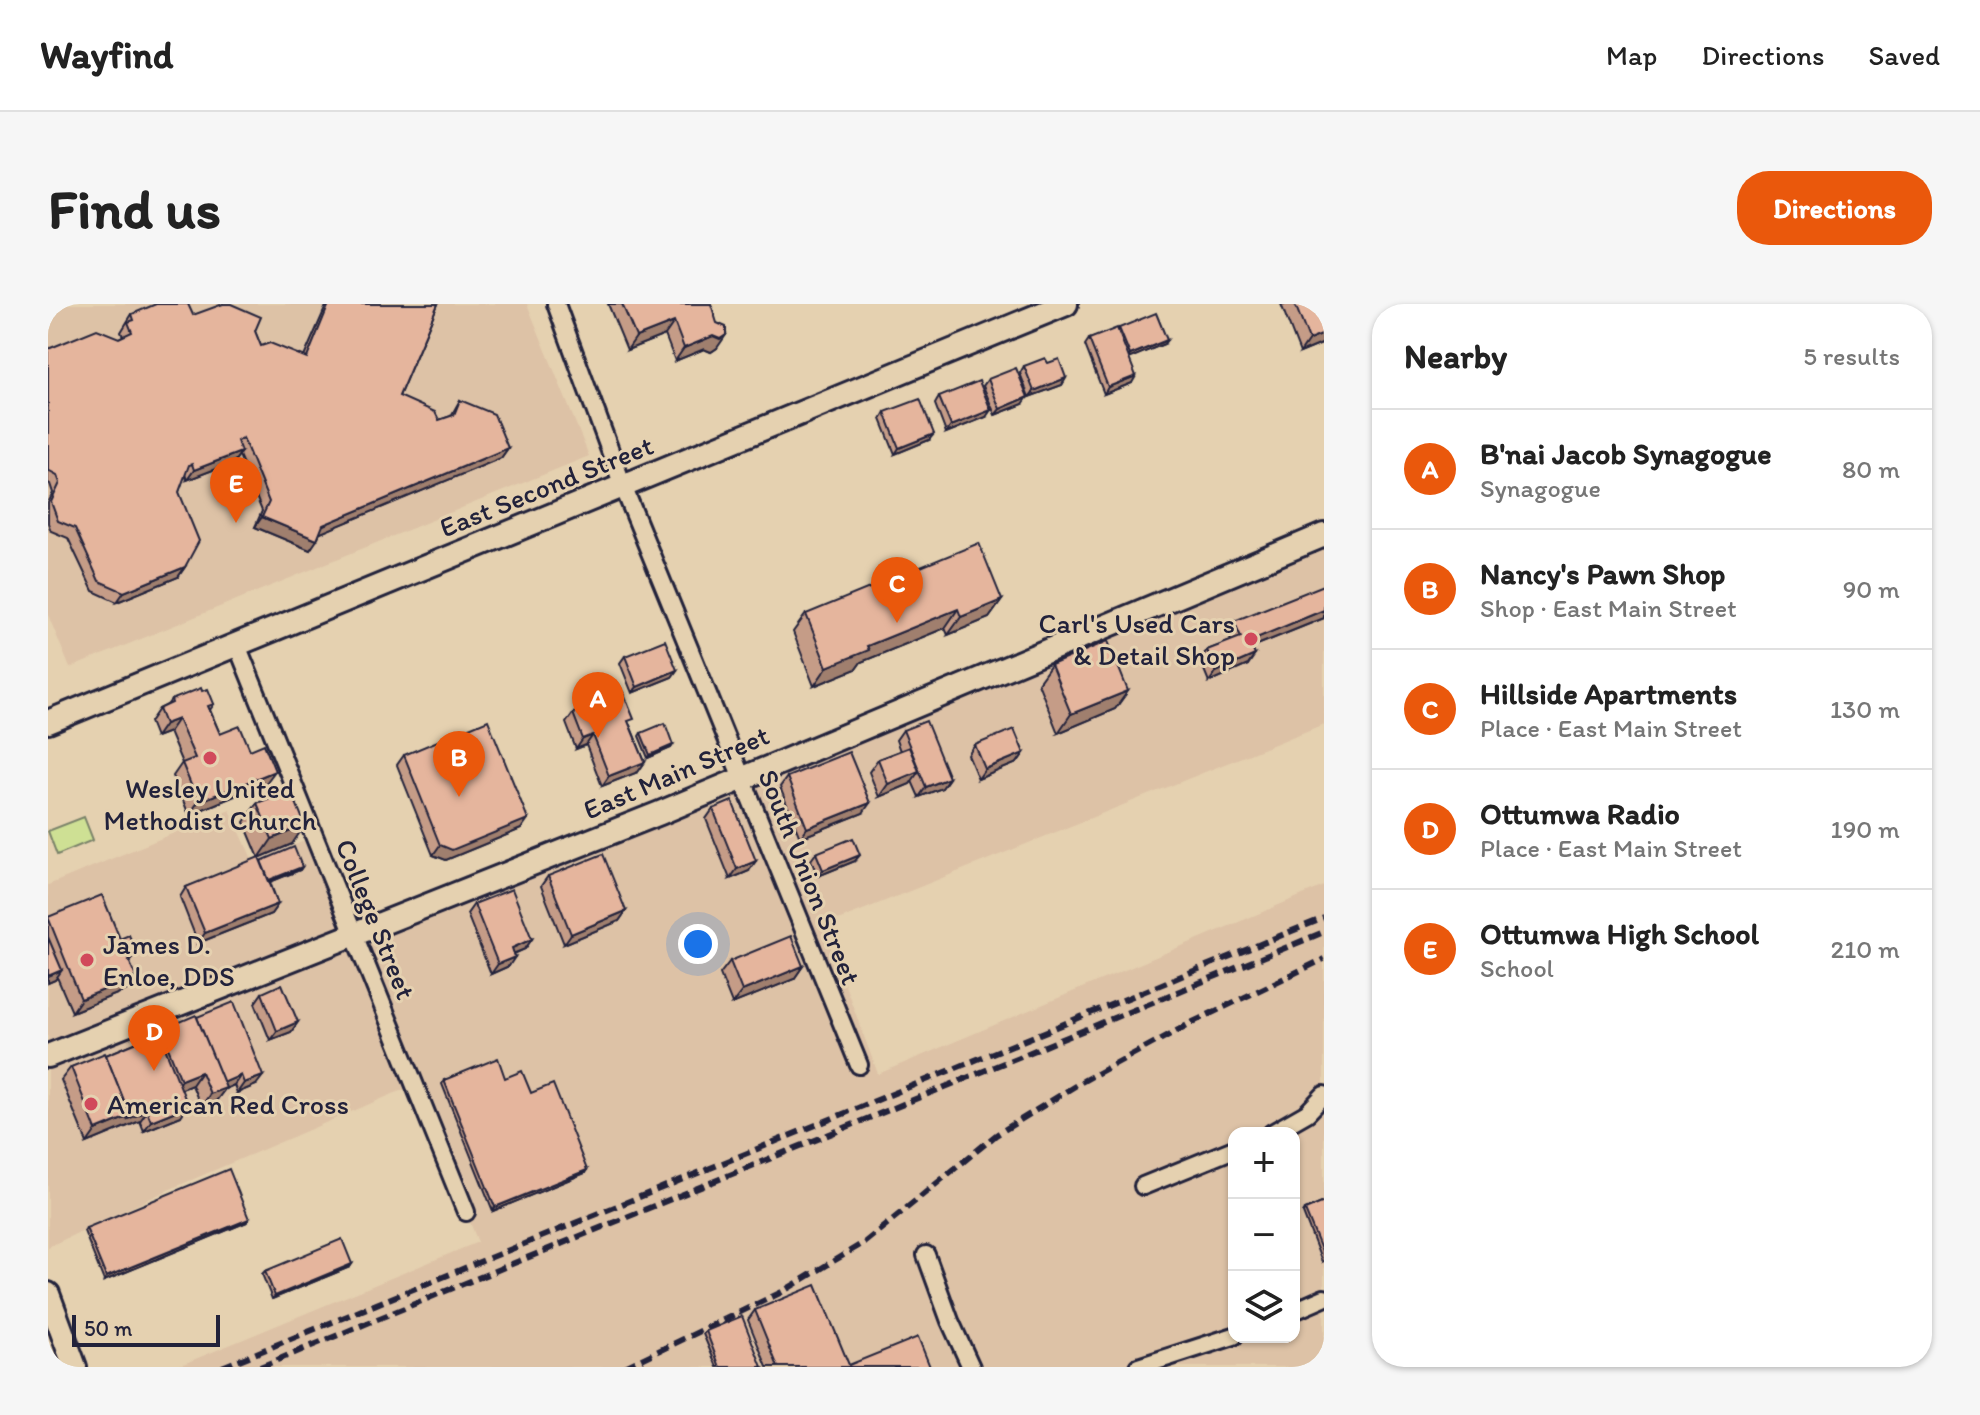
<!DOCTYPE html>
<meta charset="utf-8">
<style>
:root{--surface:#fff;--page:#f6f6f6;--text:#222;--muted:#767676;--line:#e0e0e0;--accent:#ea580c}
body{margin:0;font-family:Itim,sans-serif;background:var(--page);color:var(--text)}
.controls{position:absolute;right:24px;bottom:24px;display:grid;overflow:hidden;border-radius:16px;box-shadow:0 2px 6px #0004}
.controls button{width:72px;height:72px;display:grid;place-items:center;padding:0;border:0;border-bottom:2px solid var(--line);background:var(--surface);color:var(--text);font:40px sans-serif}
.scale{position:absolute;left:24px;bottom:20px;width:148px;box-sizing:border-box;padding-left:8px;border:4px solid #22223b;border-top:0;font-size:22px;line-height:28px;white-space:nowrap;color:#22223b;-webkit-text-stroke:6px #e5d1b0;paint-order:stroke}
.you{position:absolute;left:650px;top:640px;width:28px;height:28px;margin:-20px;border:6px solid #fff;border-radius:50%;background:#1a73e8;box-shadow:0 0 0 12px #1a73e833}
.badge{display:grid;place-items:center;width:52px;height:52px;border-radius:50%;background:var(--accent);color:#fff;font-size:26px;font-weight:700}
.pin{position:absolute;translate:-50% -66px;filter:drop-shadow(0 2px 4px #0008)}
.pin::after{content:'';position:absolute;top:42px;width:28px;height:24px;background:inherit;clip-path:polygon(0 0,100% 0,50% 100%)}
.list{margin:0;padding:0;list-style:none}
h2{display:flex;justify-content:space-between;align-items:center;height:104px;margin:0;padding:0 32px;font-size:34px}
h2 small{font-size:26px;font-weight:400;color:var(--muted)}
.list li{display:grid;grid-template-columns:52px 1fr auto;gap:24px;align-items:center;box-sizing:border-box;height:120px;padding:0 32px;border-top:2px solid var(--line)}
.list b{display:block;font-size:30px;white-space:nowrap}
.list p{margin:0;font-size:26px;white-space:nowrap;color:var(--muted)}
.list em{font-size:26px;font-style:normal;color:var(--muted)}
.icon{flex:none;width:44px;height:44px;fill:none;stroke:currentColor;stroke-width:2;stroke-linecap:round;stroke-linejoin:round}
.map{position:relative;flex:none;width:1276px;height:1063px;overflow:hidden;border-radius:32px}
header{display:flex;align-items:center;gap:48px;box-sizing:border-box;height:112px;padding:0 40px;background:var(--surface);border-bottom:2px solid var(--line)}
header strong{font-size:38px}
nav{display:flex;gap:44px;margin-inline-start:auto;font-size:28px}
.intro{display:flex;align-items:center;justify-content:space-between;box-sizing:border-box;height:192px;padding:0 48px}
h1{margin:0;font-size:56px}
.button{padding:20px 36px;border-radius:32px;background:var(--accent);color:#fff;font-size:28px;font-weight:700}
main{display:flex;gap:48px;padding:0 48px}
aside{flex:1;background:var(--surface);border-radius:32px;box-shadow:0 2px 6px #0004}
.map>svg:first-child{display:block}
</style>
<header>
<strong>Wayfind</strong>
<nav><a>Map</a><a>Directions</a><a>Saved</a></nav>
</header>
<div class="intro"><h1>Find us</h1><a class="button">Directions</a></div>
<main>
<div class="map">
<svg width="1276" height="1063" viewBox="0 0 1276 1063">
<rect width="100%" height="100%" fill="#e5d1b0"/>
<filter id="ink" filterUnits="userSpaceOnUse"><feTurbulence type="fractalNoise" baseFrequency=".0125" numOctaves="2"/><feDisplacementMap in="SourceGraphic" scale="16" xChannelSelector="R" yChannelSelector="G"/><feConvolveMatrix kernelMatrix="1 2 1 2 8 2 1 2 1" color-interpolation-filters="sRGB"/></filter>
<g filter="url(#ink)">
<g fill="#ddc2a6" fill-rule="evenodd">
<polygon points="0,0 479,0 541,152 22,364 0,311"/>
<path d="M1276 231V420L775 622 830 770 1276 582V1063H128L430 938 366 781 120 886 0 943V581L182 506 205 557 267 533 305 631ZM1186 829H1246V1033H1186Z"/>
</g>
<polygon fill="#cee094" stroke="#788168" stroke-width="2" points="36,513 45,536 9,551 0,527"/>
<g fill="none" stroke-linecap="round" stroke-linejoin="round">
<defs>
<g id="street">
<polyline points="508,0 575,182 811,761"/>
<polyline points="189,341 418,908"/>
<polyline points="1224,829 1259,809 1276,791"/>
<polyline points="1095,882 1186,845"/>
<polyline points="878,951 902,1017 923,1063"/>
<polyline points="1246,1007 1276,994"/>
<polyline points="1090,1063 1186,1032"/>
</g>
<g id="secondary">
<polyline points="0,418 1018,0"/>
<polyline points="0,752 612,509 1276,231"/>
<polyline points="0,990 27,1063"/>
</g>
</defs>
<use href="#street" stroke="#22223b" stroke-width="22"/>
<use href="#secondary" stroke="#22223b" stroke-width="28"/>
<use href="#street" stroke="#e5d1b0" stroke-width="16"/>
<use href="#secondary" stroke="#e5d1b0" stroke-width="22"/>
<g stroke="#22223b" stroke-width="6" stroke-dasharray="12 6" stroke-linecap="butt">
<polyline points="174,1063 1276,614"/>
<polyline points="212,1063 1276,628"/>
<polyline points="577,1063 734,988 817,938 948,831 1035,777 1145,718 1276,655"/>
</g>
</g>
<g fill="#c59c87" stroke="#22223b" stroke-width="2">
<polygon points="279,0 390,0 351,92 391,116 403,112 412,96 460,144 453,154 272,229 262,246 207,223 214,207 191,151 186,158 139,176 137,170 131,188 137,263 130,273 69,298 45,287 20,234 3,227 0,219 0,199 5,189 2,180 0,179 0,45 71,34 75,32 73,28 84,10 145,11 207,27 213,42 256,53"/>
<polygon points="560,0 663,0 669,44 663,48 656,45 627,57 617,31 579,46"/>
<polygon points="1233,0 1276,0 1276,39 1252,49"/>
<polygon points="1071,24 1116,40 1081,54 1084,79 1056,90 1037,41 1041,35 1070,26"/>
<polygon points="1000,59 1018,74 1014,81 981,93 972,69 976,62"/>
<polygon points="940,75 975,100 947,111 935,82"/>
<polygon points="891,93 938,113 898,129 887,100"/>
<polygon points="837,108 881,136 847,150 833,115"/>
<polygon points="954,296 941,314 900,331 897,324 813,358 808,365 766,382 745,328 758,310"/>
<polygon points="1276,314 1204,343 1200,361 1161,378 1152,356 1159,346 1183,337 1180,327 1186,317"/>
<polygon points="577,352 629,366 624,373 584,389 572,359"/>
<polygon points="1003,361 1080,387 1067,405 1010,429 990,379"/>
<polygon points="154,387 166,400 162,406 172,430 202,446 218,479 141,511 125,472 134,459 121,428 108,433 102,418 111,405 119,401 123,396"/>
<polygon points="525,409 582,421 597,458 590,468 554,482 538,441 528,445 518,419"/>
<polygon points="855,426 901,474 894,484 871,493 864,477 862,480 831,493 821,468 830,455 852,447 848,436"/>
<polygon points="593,429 625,441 623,444 600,454 591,432"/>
<polygon points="927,441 976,449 969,459 930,475 920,451"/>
<polygon points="356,451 473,525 398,556 385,551 349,461"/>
<polygon points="739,473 815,509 752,534 732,483"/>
<polygon points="209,499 244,540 211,554 196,518"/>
<polygon points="665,505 701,567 682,575 658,515"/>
<polygon points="768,549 807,557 770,572 763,556"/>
<polygon points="213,557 254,563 252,566 222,578 230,600 223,610 150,639 132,593 138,583"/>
<polygon points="500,572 578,607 571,617 516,640 493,582"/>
<polygon points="426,600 484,635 477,645 466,650 461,662 443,670 419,610"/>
<polygon points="0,613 81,657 88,673 79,686 24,708 9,673 7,676 0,679"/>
<polygon points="682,657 755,662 746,675 684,700 672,670"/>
<polygon points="214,689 250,718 243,728 222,736 207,699"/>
<polygon points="113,726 208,781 189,789 186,781 177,785 168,797 153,803 144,781 133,785 133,812 96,827 92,817 39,839 13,776 23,763 58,751 111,729"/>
<polygon points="457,774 483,789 537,869 445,907 394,780 396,776"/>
<polygon points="1276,898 1276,957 1274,958 1255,909 1257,906"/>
<polygon points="199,918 56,977 36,927 38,924"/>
<polygon points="304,960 302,963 224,995 214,970 217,967"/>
<polygon points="707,1006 801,1061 882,1063 719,1063 700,1016"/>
<polygon points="658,1027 714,1063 669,1063 655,1030"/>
</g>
<g fill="#a07f6e" stroke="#22223b" stroke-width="2">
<polygon points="626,18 617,31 579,46 588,33"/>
<polygon points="1276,30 1276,39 1252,49 1261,36"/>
<polygon points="678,31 669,44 663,48 656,45 627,57 636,44 665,32"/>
<polygon points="1119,36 1116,40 1080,55 1082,51"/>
<polygon points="1088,72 1084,79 1056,90 1060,83"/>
<polygon points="1018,74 1014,81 981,93 986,87"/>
<polygon points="980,93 975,100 947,111 952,105"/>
<polygon points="943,106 938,113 898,129 903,122"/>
<polygon points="886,130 881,136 847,150 851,144"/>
<polygon points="460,144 453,154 268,231 275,221"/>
<polygon points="193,148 186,158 139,176 146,166"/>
<polygon points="214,213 269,236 262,246 207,223"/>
<polygon points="137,263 130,273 69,298 76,288"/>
<polygon points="954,296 941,314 900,331 913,313"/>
<polygon points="910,305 897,324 813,358 808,365 766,382 779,363 819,342"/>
<polygon points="1276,306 1276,314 1194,347 1201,337"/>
<polygon points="1207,351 1200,361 1161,378 1168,368"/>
<polygon points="629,366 624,373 584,389 589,383"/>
<polygon points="1080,387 1067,405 1010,429 1023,410"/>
<polygon points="130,415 121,428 108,433 117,420"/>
<polygon points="545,431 538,441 528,445 535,435"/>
<polygon points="625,441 623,444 600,454 602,451"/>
<polygon points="976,449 969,459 930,475 937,465"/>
<polygon points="597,458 590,468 554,482 561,472"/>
<polygon points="227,467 218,479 141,511 150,498"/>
<polygon points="871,467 862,480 831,493 840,480"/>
<polygon points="901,474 894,484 871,493 878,483"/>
<polygon points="822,499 815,509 752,534 759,524"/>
<polygon points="480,515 473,525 398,556 385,551 392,541"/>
<polygon points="257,521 244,540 211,554 224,535"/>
<polygon points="812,551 807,557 770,572 775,566"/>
<polygon points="708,557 701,567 682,575 689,565"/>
<polygon points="254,563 252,566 217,580 219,577"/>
<polygon points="230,600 223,610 150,639 157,629"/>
<polygon points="578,607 571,617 516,640 523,630"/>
<polygon points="484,635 477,645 457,653 464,644"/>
<polygon points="88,648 79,661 79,652"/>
<polygon points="467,653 461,662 443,670 450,660"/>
<polygon points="755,662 746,675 684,700 694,687"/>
<polygon points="14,666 7,676 0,679 0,672"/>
<polygon points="88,673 79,686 24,708 33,695"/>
<polygon points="250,718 243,728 222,736 229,727"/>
<polygon points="153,768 144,781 124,789 133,776"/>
<polygon points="193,771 186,781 177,785 168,797 153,803 162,790 172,780"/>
<polygon points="215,772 208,781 189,789 196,779"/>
<polygon points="140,802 133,812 96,827 103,817"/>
<polygon points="99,807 92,817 39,839 48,826 82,812"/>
<polygon points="539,866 537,869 445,907 447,903"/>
<polygon points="201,915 199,918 56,977 58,973"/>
<polygon points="304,960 302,963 224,995 227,992"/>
</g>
<g fill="#e5b59d" stroke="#22223b" stroke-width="2">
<polygon points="108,0 140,0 145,11 175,0 183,0 213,13 207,27 213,42 222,39 259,54 281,0 390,0 351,92 387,108 391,116 406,111 412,96 446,110 460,144 275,221 269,236 214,213 221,198 195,134 189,137 193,148 146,166 144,160 141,161 131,188 151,237 137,263 76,288 51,277 27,224 10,217 3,198 12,179 9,171 0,166 0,45 49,25 71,34 84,28 80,18 86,16 84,10"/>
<polygon points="574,0 663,0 669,19 678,23 678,31 672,35 665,32 636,44 626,18 588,33"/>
<polygon points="1247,0 1276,0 1276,30 1261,36"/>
<polygon points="1108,9 1119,36 1082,51 1071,24"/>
<polygon points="1069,24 1088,72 1060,83 1041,35"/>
<polygon points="997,54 1000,59 1011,55 1018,74 986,87 976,62"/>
<polygon points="968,64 980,93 952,105 940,75"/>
<polygon points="931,77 943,106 903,122 891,93"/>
<polygon points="872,95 886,130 851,144 837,108"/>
<polygon points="931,239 954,296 913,313 910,305 819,342 821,346 779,363 758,310"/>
<polygon points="1276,281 1276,306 1201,337 1207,351 1168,368 1159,346 1193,333 1186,317"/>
<polygon points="617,336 629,366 589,383 577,352"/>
<polygon points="1060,337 1080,387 1023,410 1003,361"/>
<polygon points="153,384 154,387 160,385 166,400 160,402 172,430 192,422 202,446 216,440 227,467 150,498 134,459 147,454 130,415 117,420 111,405 124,399 123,396"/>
<polygon points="575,388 586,415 580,417 597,458 561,472 545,431 535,435 525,409"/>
<polygon points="440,416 480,515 404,546 392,541 356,451"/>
<polygon points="878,417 901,474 878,483 855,426"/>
<polygon points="617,419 625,441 602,451 593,429"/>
<polygon points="966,425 976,449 937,465 927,441"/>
<polygon points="861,443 871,467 840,480 830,455"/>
<polygon points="801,448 822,499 759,524 739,473"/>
<polygon points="243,486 257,521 224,535 209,499"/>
<polygon points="684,497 708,557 689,565 665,505"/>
<polygon points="805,534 812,551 775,566 768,549"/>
<polygon points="246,543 254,563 221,576 213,557"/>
<polygon points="555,550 578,607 523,630 500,572"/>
<polygon points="211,553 230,600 157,629 138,583"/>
<polygon points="464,585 484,635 464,644 467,653 450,660 426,600"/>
<polygon points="54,591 72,635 81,631 88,648 79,652 88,673 33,695 0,613"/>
<polygon points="743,632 755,662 694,687 682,657"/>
<polygon points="0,633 14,666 0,672"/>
<polygon points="234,680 250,718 229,727 214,689"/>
<polygon points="186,698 215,772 196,779 193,771 175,779 149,713"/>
<polygon points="148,711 178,784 162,790 153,768 133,776 113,726"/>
<polygon points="111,729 140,802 103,817 99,807 80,815 82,812 58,751"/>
<polygon points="57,749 82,812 48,826 23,763"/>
<polygon points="450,754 457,774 474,767 483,789 505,780 539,866 447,903 396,776"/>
<polygon points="181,865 201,915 58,973 38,924"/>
<polygon points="1276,898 1276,953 1257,906"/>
<polygon points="294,935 304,960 227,992 217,967"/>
<polygon points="768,981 801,1061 870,1033 882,1063 730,1063 707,1006"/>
<polygon points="694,1012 714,1063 672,1063 658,1027"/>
</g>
</g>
<g fill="#d1495b" stroke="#e5d1b0" stroke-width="3">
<circle cx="1203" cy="335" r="8"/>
<circle cx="162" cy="454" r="8"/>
<circle cx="39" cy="656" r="8"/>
<circle cx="43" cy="800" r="8"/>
</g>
<g text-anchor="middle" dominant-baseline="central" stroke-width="6" stroke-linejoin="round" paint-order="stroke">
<g font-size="28" fill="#22223b" stroke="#e5d1b0">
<text transform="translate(498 182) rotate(-22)">East Second Street</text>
<text transform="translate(628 468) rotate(-23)">East Main Street</text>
<text transform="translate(762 573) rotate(68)">South Union Street</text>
<text transform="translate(328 615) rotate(68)">College Street</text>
</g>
<g font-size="28" fill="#22223b" stroke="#e5d1b0" text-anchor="start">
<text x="1187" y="319" text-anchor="end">Carl's Used Cars<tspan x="1187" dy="32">&amp; Detail Shop</tspan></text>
<text x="162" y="484" text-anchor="middle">Wesley United<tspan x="162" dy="32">Methodist Church</tspan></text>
<text x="55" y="640">James D.<tspan x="55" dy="32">Enloe, DDS</tspan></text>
<text x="59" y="800">American Red Cross</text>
</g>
</g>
</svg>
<div class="controls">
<button>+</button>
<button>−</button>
<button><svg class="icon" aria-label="layers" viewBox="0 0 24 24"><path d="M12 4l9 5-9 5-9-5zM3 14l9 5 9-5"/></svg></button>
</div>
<div class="scale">50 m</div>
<div class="you"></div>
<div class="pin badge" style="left:550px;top:434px">A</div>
<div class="pin badge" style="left:411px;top:493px">B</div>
<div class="pin badge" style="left:849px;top:319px">C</div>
<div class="pin badge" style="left:106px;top:767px">D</div>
<div class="pin badge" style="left:188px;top:219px">E</div>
</div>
<aside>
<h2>Nearby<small>5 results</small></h2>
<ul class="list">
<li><span class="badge">A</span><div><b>B'nai Jacob Synagogue</b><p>Synagogue</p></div><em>80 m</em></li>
<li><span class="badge">B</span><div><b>Nancy's Pawn Shop</b><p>Shop · East Main Street</p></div><em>90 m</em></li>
<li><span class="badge">C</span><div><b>Hillside Apartments</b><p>Place · East Main Street</p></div><em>130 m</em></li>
<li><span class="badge">D</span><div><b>Ottumwa Radio</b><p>Place · East Main Street</p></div><em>190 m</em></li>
<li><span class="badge">E</span><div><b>Ottumwa High School</b><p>School</p></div><em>210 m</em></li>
</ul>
</aside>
</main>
